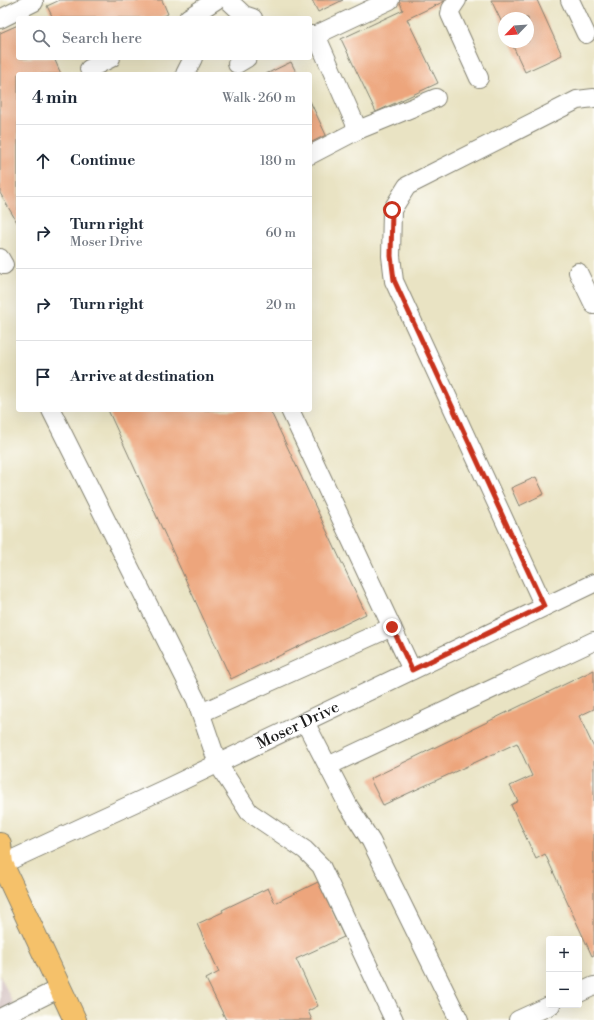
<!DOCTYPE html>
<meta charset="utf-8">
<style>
:root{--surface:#fff;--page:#f2f2f3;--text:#1f2937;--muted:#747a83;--line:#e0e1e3}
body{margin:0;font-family:"Libre Bodoni",serif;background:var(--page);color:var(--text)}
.controls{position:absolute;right:12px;bottom:12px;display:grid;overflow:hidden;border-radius:4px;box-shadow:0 4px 16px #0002}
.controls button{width:36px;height:36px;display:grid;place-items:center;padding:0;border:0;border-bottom:1px solid var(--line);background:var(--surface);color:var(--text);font:20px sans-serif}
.compass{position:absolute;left:498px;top:12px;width:36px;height:36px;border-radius:50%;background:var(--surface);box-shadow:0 4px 16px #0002;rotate:245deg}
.stop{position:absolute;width:12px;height:12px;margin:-9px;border:3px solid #c8321e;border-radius:50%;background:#fff}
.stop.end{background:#c8321e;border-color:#fff;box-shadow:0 1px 4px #0008}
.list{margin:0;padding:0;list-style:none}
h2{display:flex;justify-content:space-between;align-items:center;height:52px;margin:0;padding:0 16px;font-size:17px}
h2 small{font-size:13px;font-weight:400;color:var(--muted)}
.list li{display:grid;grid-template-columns:26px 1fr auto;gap:12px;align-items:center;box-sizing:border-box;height:72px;padding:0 16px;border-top:1px solid var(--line)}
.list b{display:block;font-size:15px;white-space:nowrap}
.list p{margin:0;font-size:13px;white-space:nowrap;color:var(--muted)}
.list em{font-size:13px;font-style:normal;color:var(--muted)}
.icon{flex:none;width:22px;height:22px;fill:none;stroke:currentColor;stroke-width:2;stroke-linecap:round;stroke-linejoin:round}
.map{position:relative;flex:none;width:594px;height:1020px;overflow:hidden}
.search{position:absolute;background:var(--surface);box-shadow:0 4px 16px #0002;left:16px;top:16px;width:296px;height:44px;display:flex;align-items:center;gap:10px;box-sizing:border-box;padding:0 14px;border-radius:4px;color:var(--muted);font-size:15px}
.panel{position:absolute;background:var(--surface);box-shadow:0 4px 16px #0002;left:16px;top:72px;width:296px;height:340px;border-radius:4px}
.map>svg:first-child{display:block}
</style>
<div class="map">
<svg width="594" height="1020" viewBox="0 0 594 1020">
<rect width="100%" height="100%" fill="#fdfcf7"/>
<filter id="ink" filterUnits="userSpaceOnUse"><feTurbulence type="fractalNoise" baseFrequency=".025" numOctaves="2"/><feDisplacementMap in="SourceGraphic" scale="8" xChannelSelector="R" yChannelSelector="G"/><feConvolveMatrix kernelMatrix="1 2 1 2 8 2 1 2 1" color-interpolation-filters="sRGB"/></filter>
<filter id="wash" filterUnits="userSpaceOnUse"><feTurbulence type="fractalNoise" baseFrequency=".012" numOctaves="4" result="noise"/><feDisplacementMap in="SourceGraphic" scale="16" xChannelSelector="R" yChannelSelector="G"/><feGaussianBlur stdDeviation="0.9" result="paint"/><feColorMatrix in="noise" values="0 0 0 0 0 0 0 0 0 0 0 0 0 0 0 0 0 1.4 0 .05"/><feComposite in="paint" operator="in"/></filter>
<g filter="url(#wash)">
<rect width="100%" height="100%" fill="#e9e3c3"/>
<polygon fill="#d2bfc0" points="0,975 21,1020 0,1020"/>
<g id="blocks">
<g fill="#eda57c">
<polygon points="60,0 162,0 168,14 160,18 53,18 47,6"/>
<polygon points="312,0 343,0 318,12"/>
<polygon points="399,0 447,0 407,19 438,83 376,112 341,39 403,10"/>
<polygon points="491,0 537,0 562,55 525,72 511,42 528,42 528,18 504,18 504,27"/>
<polygon points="18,25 18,58 54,58 61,74 18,74 18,224 0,193 0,33"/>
<polygon points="291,62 297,74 266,74"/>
<polygon points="310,101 326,135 310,143"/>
<polygon points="108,410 270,410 366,614 231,679"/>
<polygon points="536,477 544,494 519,506 511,488"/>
<polygon points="594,670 594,709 579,716 594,748 594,955 592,956 545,854 536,859 511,805 518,801 510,786 532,776 517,743 383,805 370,779"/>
<polygon points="318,882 344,937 296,959 318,1006 308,1011 312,1020 226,1020 206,979 219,972 197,924 223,912 222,910 268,888 275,903"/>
</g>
</g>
</g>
<g filter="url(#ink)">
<use href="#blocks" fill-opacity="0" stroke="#828070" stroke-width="1"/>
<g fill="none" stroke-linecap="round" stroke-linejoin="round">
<defs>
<g id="minor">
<polyline points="228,0 244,15 253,18"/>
<polyline points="457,0 451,9 450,14 479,78"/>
<polyline points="570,0 586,34"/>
<polyline points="188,18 216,0"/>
<polyline points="0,19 34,2"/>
<polyline points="310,35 316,35 390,0"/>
<polyline points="316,35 358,130"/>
<polyline points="237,64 247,58"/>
<polyline points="89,69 111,58"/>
<polyline points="185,74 193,58"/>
<polyline points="310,155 358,130 436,98"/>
<polyline points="0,258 4,265"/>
<polyline points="578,272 594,305"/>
<polyline points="51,410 196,700 218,764 249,812 305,850 321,866 394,1020"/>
<polyline points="290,410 412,670"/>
<polyline points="544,606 394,281 391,256 392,210 407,186 577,100 594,98"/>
<polyline points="201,713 392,627"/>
<polyline points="305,722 348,805 371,841 459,1020"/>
<polyline points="328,766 594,641"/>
<path id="s1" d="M0 865 169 787 594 583"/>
<polyline points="579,993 594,986"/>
<polyline points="0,1018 60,988"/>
<polyline points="518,1020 551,1005"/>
</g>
<polyline id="major" points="0,844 2,864 75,1020"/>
</defs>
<use href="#minor" stroke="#828070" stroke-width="20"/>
<use href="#major" stroke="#828070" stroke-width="24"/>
<use href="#minor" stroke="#fff" stroke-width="18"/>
<use href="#major" stroke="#f5c16b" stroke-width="22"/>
</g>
</g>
<g fill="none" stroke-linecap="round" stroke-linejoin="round" filter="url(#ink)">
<polyline stroke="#c8321e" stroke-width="5" points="392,627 412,670 544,606 394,280 391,256 392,210"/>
</g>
<g text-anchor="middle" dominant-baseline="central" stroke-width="4" stroke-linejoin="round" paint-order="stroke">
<g font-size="16" fill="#1c1c1c" stroke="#fdfcf7">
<text stroke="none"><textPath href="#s1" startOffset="329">Moser Drive</textPath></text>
</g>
</g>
</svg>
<div class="controls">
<button>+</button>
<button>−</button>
</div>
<svg class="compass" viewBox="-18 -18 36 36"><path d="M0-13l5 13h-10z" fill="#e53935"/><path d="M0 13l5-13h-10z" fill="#747a83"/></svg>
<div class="stop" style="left:392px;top:210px"></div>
<div class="stop end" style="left:392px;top:627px"></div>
<div class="search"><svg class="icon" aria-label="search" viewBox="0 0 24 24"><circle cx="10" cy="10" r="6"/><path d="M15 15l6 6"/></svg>Search here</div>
<section class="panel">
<h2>4 min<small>Walk · 260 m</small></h2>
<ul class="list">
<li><svg class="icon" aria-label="ahead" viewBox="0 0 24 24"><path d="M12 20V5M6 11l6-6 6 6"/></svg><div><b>Continue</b></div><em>180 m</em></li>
<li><svg class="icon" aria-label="right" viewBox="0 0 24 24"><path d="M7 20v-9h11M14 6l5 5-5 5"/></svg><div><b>Turn right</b><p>Moser Drive</p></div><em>60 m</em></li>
<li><svg class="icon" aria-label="right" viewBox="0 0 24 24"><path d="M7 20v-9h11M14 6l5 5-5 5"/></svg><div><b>Turn right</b></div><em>20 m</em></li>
<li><svg class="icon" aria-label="arrive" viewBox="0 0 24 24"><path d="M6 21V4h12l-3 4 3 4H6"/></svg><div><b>Arrive at destination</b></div></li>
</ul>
</section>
</div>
